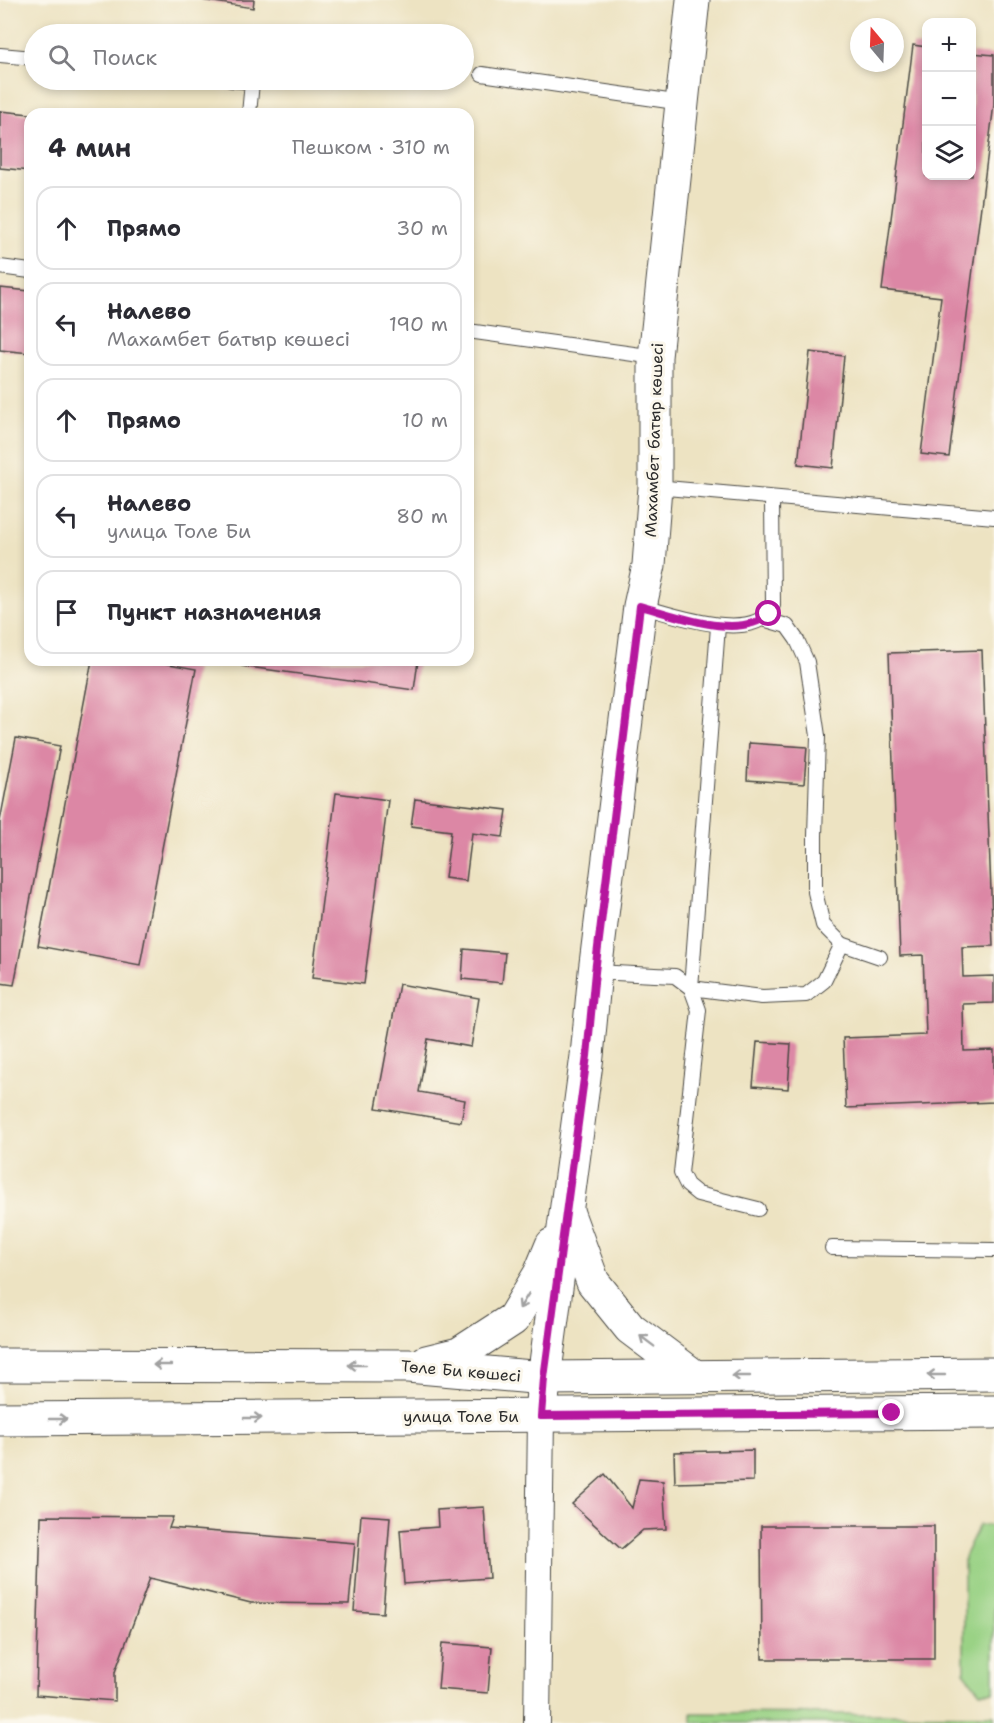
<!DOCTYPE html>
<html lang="ru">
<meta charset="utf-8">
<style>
:root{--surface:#fff;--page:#f7f7f7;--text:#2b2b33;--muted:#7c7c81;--line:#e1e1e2}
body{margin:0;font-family:"Shantell Sans",sans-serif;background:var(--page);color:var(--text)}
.controls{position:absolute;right:18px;top:18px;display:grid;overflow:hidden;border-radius:12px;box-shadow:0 3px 9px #0003}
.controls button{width:54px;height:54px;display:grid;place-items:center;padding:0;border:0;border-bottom:2px solid var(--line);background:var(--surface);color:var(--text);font:30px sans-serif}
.compass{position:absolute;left:850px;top:18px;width:54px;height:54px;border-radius:50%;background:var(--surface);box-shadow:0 3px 9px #0003;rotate:341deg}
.stop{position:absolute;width:18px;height:18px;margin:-14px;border:4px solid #b5179e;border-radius:50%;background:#fff}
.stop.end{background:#b5179e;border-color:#fff;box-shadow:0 2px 6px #0008}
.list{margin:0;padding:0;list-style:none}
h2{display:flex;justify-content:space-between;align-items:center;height:78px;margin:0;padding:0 24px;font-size:26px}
h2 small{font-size:20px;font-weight:400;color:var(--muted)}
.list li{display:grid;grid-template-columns:39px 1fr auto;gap:18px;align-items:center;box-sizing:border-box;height:84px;margin:0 12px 12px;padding:0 12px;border:2px solid var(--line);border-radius:18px}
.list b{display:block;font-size:22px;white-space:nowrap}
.list p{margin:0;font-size:20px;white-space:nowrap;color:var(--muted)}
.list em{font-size:20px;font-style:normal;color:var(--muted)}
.icon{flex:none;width:33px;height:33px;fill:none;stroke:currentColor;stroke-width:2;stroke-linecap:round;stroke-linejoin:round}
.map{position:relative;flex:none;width:994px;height:1723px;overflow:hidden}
.search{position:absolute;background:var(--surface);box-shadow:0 3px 9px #0003;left:24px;top:24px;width:450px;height:66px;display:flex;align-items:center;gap:15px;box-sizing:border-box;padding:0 21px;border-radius:33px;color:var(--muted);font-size:22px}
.panel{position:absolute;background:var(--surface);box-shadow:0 3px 9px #0003;left:24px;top:108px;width:450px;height:558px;border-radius:18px}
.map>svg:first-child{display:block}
</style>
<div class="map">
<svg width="994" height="1723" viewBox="0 0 994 1723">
<rect width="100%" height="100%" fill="#fbf7ec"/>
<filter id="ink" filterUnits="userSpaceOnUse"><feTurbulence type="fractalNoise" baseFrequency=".0167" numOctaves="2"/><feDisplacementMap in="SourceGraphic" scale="12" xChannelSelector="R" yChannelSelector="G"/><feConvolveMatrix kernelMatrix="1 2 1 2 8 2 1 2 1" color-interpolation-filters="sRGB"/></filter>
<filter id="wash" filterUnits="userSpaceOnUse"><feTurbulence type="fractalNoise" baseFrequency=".008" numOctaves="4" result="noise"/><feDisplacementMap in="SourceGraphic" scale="24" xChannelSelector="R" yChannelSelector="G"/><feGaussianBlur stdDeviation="1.35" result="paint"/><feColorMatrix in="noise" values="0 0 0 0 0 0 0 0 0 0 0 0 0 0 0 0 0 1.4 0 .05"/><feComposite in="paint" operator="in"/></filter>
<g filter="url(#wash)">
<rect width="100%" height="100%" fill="#ede3c2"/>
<g fill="#9ad285" stroke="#627e58" stroke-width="1.5">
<polygon points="979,1525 994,1526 994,1692 980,1692 964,1672 964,1557"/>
<polygon points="692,1713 994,1715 994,1723 692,1723"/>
</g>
<g id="blocks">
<g fill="#dc87a5">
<polygon points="201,0 254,0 253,8"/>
<polygon points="913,45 926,47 926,176 972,176 972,53 994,55 994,104 949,457 921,454 941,297 882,290"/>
<polygon points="0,111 30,114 30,171 0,168"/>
<polygon points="0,288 30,291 30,353 0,350"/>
<polygon points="810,352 844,356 833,468 798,464"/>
<polygon points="982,650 993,946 962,947 963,977 994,976 994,1003 963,1004 964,1051 994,1050 994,1102 846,1108 843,1038 926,1035 923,955 900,956 889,653"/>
<polygon points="92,660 147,660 196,669 140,965 38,946"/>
<polygon points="243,660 413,660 418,661 414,690 242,666"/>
<polygon points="16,738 60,746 14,985 0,983 0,821"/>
<polygon points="749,743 807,747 804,784 747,780"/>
<polygon points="336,793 388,800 364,984 312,978"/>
<polygon points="415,799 507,810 503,837 472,833 466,881 445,878 451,831 411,826"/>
<polygon points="464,949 505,953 502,983 462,979"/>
<polygon points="399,984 479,998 471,1047 428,1039 419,1092 465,1100 461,1122 376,1108"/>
<polygon points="757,1042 791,1044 788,1089 753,1086"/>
<polygon points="753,1450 753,1481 675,1483 674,1452"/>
<polygon points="605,1474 632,1508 639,1479 663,1481 666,1529 643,1530 621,1549 572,1504"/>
<polygon points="484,1507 489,1578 404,1584 400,1530 438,1527 437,1510"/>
<polygon points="361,1515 390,1517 383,1613 354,1611"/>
<polygon points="41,1516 173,1517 169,1528 355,1543 349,1604 251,1603 150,1578 115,1672 115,1701 36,1695"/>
<polygon points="761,1526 934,1526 934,1659 762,1659"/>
<polygon points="442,1643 492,1647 488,1693 438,1689"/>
</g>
</g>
</g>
<g filter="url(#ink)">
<use href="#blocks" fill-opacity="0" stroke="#484742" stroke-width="1.5"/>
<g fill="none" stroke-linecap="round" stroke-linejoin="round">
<defs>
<g id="lane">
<polyline points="0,55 34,58"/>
<polyline points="482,74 682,103"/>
<polyline points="230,80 252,82 249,114"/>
<polyline points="0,267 30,271"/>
<polyline points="468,331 655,357"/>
<polyline points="655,487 994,517"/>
<path d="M640 606C671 614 757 646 773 605L772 499"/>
<polyline points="763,619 787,626 797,640 807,662 818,736 815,836 815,892 823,925 842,944 880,957"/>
<polyline points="718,626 691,988 762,997 806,995 824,981 842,944"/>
<polyline points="595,972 675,976 691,988 699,1010 681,1173 687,1185 698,1194 758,1209"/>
<polyline points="832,1248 994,1250"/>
</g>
<polyline id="street" points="537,1723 541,1416"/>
<g id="secondary">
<polyline points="568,1214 593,1282 630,1328 694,1376"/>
<polyline points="426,1362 459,1354 513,1319 540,1274 552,1245"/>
<polyline points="0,1365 408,1366 544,1378 994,1374"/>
<polyline points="541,1416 544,1378 587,1056 595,972 640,606 649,565 655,487 655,357 693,0"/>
<polyline points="0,1419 994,1412"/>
</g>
</defs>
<use href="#lane" stroke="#484742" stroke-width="16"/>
<use href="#street" stroke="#484742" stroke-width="28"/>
<use href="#secondary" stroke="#484742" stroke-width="35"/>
<use href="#lane" stroke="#fff" stroke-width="14"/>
<use href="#street" stroke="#fff" stroke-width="26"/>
<use href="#secondary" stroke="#fff" stroke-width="33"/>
</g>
<defs><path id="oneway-shaft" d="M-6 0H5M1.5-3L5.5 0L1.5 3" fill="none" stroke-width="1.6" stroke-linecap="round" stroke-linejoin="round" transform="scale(1.5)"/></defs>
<g stroke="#a0a0a0">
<use href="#oneway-shaft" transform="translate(524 1301) rotate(121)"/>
<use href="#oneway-shaft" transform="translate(647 1341) rotate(-143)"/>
<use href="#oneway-shaft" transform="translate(162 1365) rotate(-180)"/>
<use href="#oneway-shaft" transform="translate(357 1365) rotate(-180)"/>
<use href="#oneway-shaft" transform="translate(936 1375) rotate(180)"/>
<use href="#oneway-shaft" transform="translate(741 1376) rotate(180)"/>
<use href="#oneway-shaft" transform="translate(253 1418)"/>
<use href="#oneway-shaft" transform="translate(58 1419)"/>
</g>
</g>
<g fill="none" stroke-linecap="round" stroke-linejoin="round" filter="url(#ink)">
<path stroke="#b5179e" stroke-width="8" d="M769 614C739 641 675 615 640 606L595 972 587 1056 544 1378 541 1416 892 1413"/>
</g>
<g text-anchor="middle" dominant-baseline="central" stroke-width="6" stroke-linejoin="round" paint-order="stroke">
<g font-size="16" fill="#2b2b2b" stroke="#fbf7ec">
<text transform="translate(654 440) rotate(-88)">Махамбет батыр көшесі</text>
<text transform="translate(461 1371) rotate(5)">Төле Би көшесі</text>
<text x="461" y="1416">улица Толе Би</text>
</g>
</g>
</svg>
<div class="controls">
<button>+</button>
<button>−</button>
<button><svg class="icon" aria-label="layers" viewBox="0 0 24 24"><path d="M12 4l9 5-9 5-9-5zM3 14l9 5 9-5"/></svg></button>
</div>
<svg class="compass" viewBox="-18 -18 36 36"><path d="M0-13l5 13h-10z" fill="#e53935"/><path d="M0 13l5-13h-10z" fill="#7c7c81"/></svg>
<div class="stop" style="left:769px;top:614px"></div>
<div class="stop end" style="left:892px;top:1413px"></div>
<div class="search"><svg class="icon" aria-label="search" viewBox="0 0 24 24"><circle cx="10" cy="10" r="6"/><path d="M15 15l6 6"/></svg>Поиск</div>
<section class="panel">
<h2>4 мин<small>Пешком · 310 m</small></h2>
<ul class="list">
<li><svg class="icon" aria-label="ahead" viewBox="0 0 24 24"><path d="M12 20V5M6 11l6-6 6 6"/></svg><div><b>Прямо</b></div><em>30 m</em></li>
<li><svg class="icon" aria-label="left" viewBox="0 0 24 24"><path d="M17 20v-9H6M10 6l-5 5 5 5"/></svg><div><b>Налево</b><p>Махамбет батыр көшесі</p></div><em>190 m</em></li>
<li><svg class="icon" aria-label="ahead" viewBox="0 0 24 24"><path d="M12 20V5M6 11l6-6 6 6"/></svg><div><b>Прямо</b></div><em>10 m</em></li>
<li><svg class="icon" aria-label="left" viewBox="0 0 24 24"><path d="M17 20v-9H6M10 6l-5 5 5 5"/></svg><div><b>Налево</b><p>улица Толе Би</p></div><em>80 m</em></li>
<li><svg class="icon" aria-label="arrive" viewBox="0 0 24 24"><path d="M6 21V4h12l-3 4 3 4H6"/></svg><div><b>Пункт назначения</b></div></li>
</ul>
</section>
</div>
